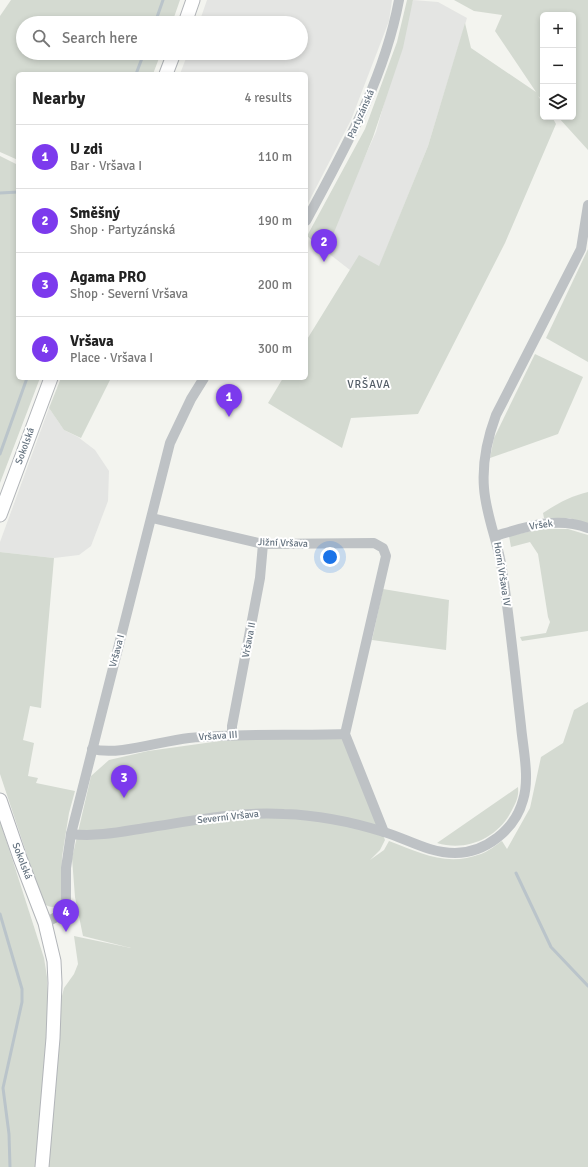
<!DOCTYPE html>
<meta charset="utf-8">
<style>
:root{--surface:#fff;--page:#f6f6f6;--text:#222;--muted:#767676;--line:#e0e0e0;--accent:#7c3aed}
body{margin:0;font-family:Signika,sans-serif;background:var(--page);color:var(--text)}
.controls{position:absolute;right:12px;top:12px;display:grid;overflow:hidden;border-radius:6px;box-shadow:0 2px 6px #0003}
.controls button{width:36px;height:36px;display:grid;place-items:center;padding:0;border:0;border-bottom:1px solid var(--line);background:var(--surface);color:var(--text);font:20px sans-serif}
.you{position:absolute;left:330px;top:557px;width:14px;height:14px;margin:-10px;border:3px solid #fff;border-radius:50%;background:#1a73e8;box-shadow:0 0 0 6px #1a73e833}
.badge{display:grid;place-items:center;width:26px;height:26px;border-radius:50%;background:var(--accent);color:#fff;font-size:13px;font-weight:700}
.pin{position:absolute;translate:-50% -33px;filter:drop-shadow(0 1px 2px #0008)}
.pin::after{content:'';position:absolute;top:21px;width:14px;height:12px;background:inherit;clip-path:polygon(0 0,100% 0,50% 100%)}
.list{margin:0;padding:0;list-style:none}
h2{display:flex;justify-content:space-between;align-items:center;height:52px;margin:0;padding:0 16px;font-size:17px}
h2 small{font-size:13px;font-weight:400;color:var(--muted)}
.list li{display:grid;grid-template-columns:26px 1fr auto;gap:12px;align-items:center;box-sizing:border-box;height:64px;padding:0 16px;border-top:1px solid var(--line)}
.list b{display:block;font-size:15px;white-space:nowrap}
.list p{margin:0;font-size:13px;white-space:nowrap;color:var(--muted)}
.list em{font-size:13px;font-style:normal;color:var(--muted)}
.icon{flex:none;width:22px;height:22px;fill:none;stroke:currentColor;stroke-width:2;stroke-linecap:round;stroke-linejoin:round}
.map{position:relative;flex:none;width:588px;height:1167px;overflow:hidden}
.search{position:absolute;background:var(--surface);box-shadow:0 2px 6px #0003;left:16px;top:16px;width:292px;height:44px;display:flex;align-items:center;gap:10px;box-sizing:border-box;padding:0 14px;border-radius:22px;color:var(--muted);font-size:15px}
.panel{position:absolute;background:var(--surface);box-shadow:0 2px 6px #0003;left:16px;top:72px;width:292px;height:308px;border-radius:6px}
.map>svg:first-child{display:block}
</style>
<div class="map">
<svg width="588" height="1167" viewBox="0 0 588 1167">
<rect width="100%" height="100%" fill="#f3f4ef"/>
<g fill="#e4e5e3">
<polygon points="207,0 392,0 389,21 351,120 306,207 306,74 180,74 188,53 301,53 301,23 199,23"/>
<polygon points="413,0 438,2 467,18 428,146 379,267 350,270 323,249 376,132"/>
<polygon points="49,408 64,430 78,437 95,450 109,471 108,501 91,546 79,555 54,558 0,552 0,542"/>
</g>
<g fill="#d4dad1">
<polygon points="11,0 180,0 172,23 23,23 23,53 161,53 153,74 18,74 18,160 0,152 0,16"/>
<polygon points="407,0 413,0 403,48 373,137 326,252 307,236 365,129 397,42"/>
<polygon points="454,0 588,0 588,150 558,117 573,117 573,15 543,15 543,100 538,96 543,103 543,117 552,117 556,124 505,243 418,414 351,418 342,448 268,403 283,378 306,378 306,341 359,255 379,266 428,146 465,23 471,48 536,92 495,31 502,15 474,11"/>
<polygon points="0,156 18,165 18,378 40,378 0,483"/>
<polygon points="588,249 588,362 546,338"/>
<polygon points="535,354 583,377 558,434 490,458 494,438"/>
<polygon points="61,378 111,378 81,438 64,430 49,408"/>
<path d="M588 492V524L569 518H544L543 513C558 503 571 496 588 492Z"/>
<polygon points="541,529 568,529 588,535 588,631 522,641 520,637 546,633 550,622 548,617 538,554 530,542 511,547 509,536"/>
<path d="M0 552 54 558 41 708 30 706 23 740 34 743 28 776 38 778 36 783 75 791 69 813 62 857 61 900 55 907C45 908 44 902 40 894L0 774Z"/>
<polygon points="383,589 449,600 446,650 372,640"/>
<path d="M588 702V1167H48L61 1000 64 988 74 974 78 964 74 936 131 948 83 936 75 897 72 858 91 776 109 760 148 751 256 736 343 739 385 840 380 850 370 860 384 850 389 841C421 853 446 867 481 854 489 851 496 845 502 841L507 849 530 808 541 757 563 743 574 710Z"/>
<path d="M518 787C519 797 516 802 512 810 498 838 467 852 437 843Z"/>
<polygon points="0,821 44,958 47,977 48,1014 36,1167 0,1167"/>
</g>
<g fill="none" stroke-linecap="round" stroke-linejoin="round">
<g stroke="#bac4ca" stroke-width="3">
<polyline points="155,23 163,0"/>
<polyline points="136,74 144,53"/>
<polyline points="0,193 18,192"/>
<polyline points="0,454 27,378"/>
<polyline points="516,873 551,947 588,986"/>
<polyline points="0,914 22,989 22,1002 3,1088 9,1134 10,1167"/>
</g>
<defs>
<g id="major">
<polyline points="185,23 193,0"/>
<polyline points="166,74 174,53"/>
<polyline points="0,515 51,378"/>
<polyline points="0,800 20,858 45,923 54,961 55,983 53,1038 42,1167"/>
</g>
</defs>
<use href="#major" stroke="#b2b5b9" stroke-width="15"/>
<g stroke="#bec2c5" stroke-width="10">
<path d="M306 221C344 150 384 80 399 0"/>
<polyline points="152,518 263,544 374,543 383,548 386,556 345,734 384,832"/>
<path d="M495 536C526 527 556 516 588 528"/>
<polyline points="232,735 232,726 260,578 263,544"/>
<path d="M92 749C119 756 160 741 189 738 241 733 293 736 345 734"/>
<path d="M71 834C96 837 120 832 145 828 192 821 237 811 284 814 317 815 352 822 384 832 407 839 429 853 455 853 485 853 515 830 523 800 530 778 523 749 521 726 515 674 510 621 502 569 498 542 486 516 484 488 482 463 487 439 496 415L581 249 588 205"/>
<polyline points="45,923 60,915 66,905 66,868 71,834 170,443 191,399 204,378"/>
</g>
<use href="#major" stroke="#fff" stroke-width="13"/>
</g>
<g text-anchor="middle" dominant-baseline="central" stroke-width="4" stroke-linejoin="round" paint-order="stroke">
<g font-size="10" fill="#64727f" stroke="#fff">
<text transform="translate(361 114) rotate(-66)">Partyzánská</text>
<text transform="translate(25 446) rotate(-70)">Sokolská</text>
<text transform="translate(541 525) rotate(-9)">Vršek</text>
<text transform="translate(283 543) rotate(2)">Jižní Vršava</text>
<text transform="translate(502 574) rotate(81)">Horní Vršava IV</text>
<text transform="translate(249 640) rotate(-79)">Vršava II</text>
<text transform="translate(117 651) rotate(-75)">Vršava I</text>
<text transform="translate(218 736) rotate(-4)">Vršava III</text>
<text transform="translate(228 817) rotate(-6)">Severní Vršava</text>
<text transform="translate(22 861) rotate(69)">Sokolská</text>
</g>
<g font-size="11" letter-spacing="1" fill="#515b65" stroke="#fff">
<text x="369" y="384">VRŠAVA</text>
</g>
</g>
</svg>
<div class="controls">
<button>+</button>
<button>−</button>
<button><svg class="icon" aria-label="layers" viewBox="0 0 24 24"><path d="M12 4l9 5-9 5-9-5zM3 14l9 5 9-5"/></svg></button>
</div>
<div class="you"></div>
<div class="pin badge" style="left:229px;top:417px">1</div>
<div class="pin badge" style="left:324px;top:262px">2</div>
<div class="pin badge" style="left:124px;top:798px">3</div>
<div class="pin badge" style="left:66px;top:932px">4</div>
<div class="search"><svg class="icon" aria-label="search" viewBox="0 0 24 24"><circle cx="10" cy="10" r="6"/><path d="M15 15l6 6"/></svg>Search here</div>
<section class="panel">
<h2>Nearby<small>4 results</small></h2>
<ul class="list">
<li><span class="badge">1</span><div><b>U zdi</b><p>Bar · Vršava I</p></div><em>110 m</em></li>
<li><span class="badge">2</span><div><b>Směšný</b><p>Shop · Partyzánská</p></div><em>190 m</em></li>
<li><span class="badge">3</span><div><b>Agama PRO</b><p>Shop · Severní Vršava</p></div><em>200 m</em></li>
<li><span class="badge">4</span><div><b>Vršava</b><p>Place · Vršava I</p></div><em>300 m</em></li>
</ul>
</section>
</div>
